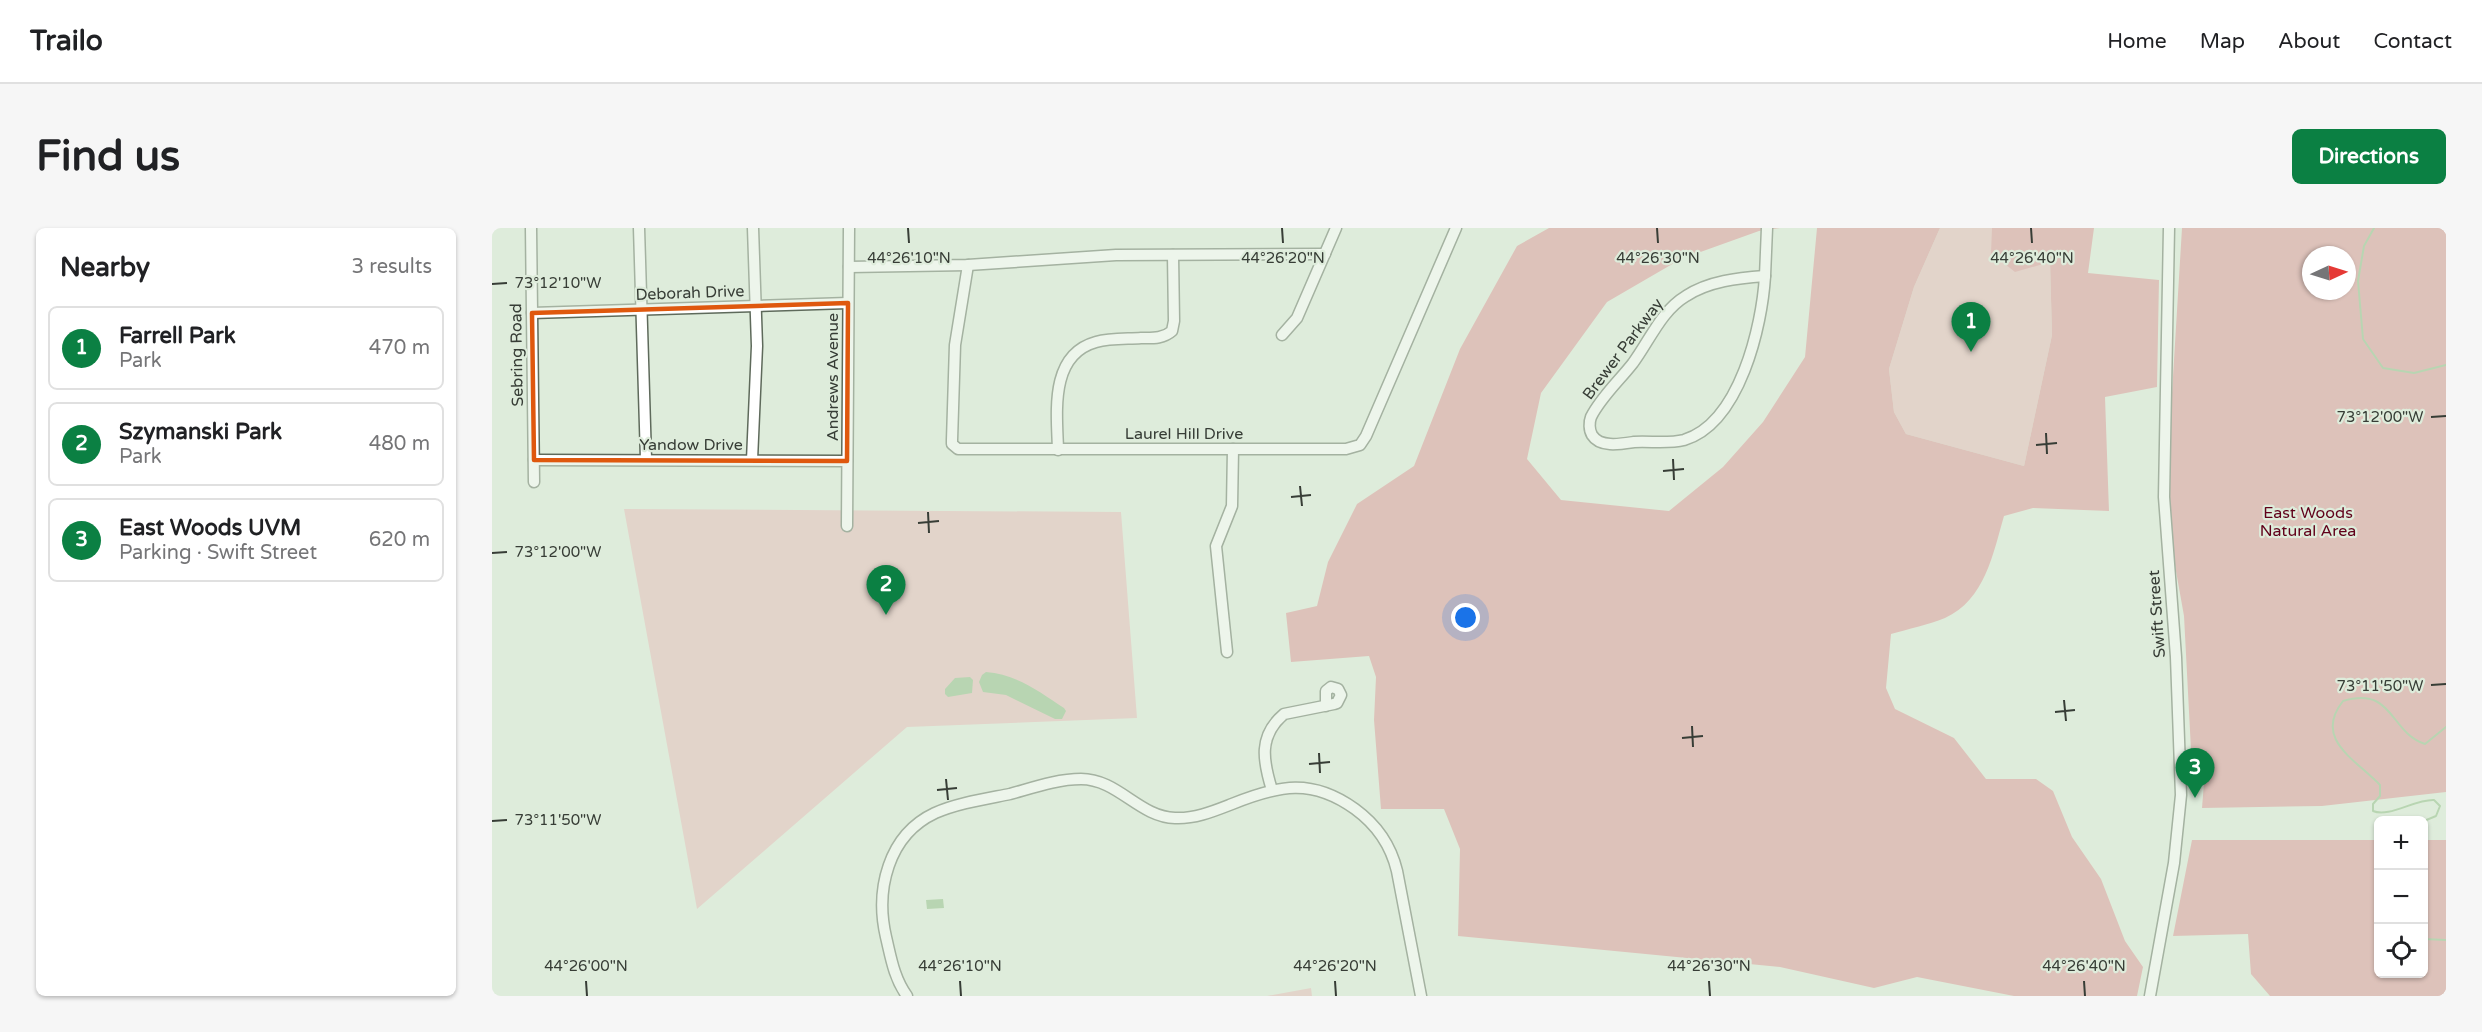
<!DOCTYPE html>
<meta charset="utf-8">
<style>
:root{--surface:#fff;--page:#f6f6f6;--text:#202124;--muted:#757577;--line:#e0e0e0;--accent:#0b8043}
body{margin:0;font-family:"Varela Round",sans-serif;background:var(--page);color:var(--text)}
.controls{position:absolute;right:18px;bottom:18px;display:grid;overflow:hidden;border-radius:9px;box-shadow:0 2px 4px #0004}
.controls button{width:54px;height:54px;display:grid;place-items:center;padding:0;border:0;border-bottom:2px solid var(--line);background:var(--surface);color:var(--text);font:30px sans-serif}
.compass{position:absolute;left:1810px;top:18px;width:54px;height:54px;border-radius:50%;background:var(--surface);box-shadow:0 2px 4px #0004;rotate:86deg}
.you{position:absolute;left:974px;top:390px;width:21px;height:21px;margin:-15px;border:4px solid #fff;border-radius:50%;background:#1a73e8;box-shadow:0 0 0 9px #1a73e833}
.badge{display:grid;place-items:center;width:39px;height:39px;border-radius:50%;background:var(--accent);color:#fff;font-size:20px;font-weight:700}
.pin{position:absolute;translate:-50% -50px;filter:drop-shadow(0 2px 3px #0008)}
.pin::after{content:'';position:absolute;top:32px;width:21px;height:18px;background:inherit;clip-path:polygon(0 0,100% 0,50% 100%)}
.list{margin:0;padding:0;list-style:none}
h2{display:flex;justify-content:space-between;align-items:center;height:78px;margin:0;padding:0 24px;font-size:26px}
h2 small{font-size:20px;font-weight:400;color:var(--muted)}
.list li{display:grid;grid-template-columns:39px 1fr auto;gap:18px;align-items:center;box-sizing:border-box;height:84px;margin:0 12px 12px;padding:0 12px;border:2px solid var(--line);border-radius:9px}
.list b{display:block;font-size:22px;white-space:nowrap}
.list p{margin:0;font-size:20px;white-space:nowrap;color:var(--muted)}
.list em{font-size:20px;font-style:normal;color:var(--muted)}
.icon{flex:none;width:33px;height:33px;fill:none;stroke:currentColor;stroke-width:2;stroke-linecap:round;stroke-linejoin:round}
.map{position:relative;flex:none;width:1954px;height:768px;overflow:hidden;border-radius:9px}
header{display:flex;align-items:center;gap:36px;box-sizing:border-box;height:84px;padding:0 30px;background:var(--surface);border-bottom:2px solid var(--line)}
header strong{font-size:28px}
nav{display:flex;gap:33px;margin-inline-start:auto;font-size:21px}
.intro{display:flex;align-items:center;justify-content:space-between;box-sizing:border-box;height:144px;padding:0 36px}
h1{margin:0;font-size:42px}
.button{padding:15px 27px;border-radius:9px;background:var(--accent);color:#fff;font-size:21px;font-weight:700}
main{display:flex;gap:36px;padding:0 36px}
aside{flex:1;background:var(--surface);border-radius:9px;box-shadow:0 2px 4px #0004}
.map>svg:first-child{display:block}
</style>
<header>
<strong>Trailo</strong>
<nav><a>Home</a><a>Map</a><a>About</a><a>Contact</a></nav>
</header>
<div class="intro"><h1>Find us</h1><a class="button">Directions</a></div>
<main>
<aside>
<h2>Nearby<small>3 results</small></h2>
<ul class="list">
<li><span class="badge">1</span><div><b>Farrell Park</b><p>Park</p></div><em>470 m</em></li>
<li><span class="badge">2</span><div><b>Szymanski Park</b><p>Park</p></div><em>480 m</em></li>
<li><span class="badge">3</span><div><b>East Woods UVM</b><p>Parking · Swift Street</p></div><em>620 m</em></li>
</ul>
</aside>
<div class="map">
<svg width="1954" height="768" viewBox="0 0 1954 768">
<rect width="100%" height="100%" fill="#deecdb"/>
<g fill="#e7b6b7">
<polygon points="1448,0 1562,0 1558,34 1560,107 1532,238 1414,206 1402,184 1397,141 1422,59"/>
<polygon points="132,281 629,284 645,490 415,499 205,681"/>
<polygon points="819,760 820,768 775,768"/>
</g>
<g fill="#dc8f93" fill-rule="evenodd">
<path d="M1057 0H1288L1267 3 1189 31 1115 74 1049 165 1035 231 1069 272 1177 283 1231 239 1271 194 1313 129 1325 0H1448L1422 59 1397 141 1402 184 1414 206 1532 238 1560 107 1558 34 1523 44 1499 25 1500 0H1602L1596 45 1667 52 1665 159 1613 169 1617 283 1541 280 1512 288C1501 326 1493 372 1453 390 1436 397 1416 401 1399 406L1394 460 1403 481 1462 510 1494 551H1544L1561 563 1580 609 1609 651 1633 713 1651 739 1645 768H1522L1425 749 1382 760 1288 739 966 708 968 621 952 581H889L882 492 884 449 877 428 799 434 794 385 825 378 836 334 865 276 922 238 968 121 1025 18Z"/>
<path d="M1690 0H1954V564L1830 578 1710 580 1713 542 1699 522 1692 388 1679 315 1677 274 1676 231ZM1819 27H1855V63H1819Z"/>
<polygon points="1700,612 1886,612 1886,746 1932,746 1932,612 1954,612 1954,768 1778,768 1759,746 1756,706 1681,708"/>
</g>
<g fill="#8bb980">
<path d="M494 444C524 446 548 464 572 480L574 483 570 491H563L514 467 491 464 487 454 490 447Z"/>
<polygon points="478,449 481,452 480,465 456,469 453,466 453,461 463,450"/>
<polygon points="451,671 452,680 435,681 434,672"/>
</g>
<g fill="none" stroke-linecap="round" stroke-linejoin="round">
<g stroke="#8bb980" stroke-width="2">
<polyline points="1882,0 1872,18 1866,53 1871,111 1891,140 1922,145 1954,137"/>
<path d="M1932 593 1944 588 1948 578 1942 572C1923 571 1897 590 1881 583V576L1888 568V557C1863 531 1821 511 1851 473 1902 458 1897 504 1933 516L1954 499"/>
<polyline points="1886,658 1884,663 1886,670"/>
<polyline points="1932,711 1954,712"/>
</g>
<defs>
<g id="minor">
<polyline points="39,0 42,254"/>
<polyline points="147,0 154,231"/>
<polyline points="476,37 463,117 460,212 460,216 466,221 854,221 868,217 874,208 964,0"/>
<polyline points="357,39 476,37 624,27 833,26"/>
<path d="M1273 48C1270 98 1248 195 1192 212 1176 216 1159 213 1142 214 1129 216 1108 220 1100 207 1097 202 1097 194 1099 189 1109 169 1127 153 1141 135 1158 112 1169 83 1194 68 1217 53 1246 50 1273 48Z"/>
<polyline points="1273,48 1275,0"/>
<polyline points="40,85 356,75"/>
<polyline points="790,107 805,90 844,0"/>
<path d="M566 222C565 185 557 127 604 114 618 110 634 111 649 110 660 110 671 111 680 103L682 93 681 27"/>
<polyline points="42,232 355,233"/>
<polyline points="260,232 265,118 261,0"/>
<polyline points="355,298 357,0"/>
<polyline points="735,424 724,318 740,278 741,221"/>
<path d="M780 562C771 533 766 508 792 486L842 476 845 475 849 467 846 461 839 459 834 463V478"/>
<path d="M415 768C402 750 399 730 394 709 383 662 396 607 443 585 466 575 493 571 518 566 540 560 565 551 589 551 626 551 647 589 683 590 703 591 722 583 740 576 787 557 820 550 863 581 885 597 899 618 905 643L929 768"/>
<polyline points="1658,768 1682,635 1689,567 1684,429 1672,269 1677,0"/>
</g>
</defs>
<use href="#minor" stroke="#5e6a5b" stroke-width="13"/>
<use href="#minor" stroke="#fff" stroke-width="10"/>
</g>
<path d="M0 0H1954V768H0ZM356 75 355 233 42 232 40 85Z" fill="#deecdb" fill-opacity=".55" fill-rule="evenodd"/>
<path fill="none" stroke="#df580e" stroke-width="4.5" stroke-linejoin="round" d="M356 75 355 233 42 232 40 85Z"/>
<path fill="none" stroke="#373d36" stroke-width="2" d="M416 0 417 15M790 0 791 15M1165 0 1166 15M1539 0 1540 15M0 56 15 55M1939 189 1954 188M1554 205 1555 226M1544 217 1565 215M1181 231 1182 252M1171 243 1192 241M808 258 810 278M799 269 819 267M436 284 437 305M426 295 447 293M0 325 15 324M1939 457 1954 456M1572 472 1574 493M1563 484 1583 482M1200 498 1201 519M1190 510 1211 508M827 525 828 545M817 536 838 534M454 551 456 572M445 562 465 560M0 593 15 592M94 753 95 768M468 753 469 768M843 753 844 768M1217 753 1218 768M1592 753 1593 768"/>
<g text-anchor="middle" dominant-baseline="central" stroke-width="4.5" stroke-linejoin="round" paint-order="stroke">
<g font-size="16" fill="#373d36" stroke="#deecdb">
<text transform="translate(198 65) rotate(-2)">Deborah Drive</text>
<text transform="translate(1131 121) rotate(-53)">Brewer Parkway</text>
<text transform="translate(25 127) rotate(-91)">Sebring Road</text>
<text transform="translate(341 149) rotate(-90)">Andrews Avenue</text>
<text x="692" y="206">Laurel Hill Drive</text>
<text x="199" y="217">Yandow Drive</text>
<text transform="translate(1665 386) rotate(-94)">Swift Street</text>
</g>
<g font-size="16" fill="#60011a" stroke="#deecdb">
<text x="1816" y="285">East Woods<tspan x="1816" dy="18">Natural Area</tspan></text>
</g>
</g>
<g font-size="15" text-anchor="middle" fill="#373d36" stroke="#deecdb" stroke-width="4.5" stroke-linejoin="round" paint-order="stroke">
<text x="417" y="35">44°26'10"N</text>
<text x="791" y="35">44°26'20"N</text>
<text x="1166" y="35">44°26'30"N</text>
<text x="1540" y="35">44°26'40"N</text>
<text x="66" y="60">73°12'10"W</text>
<text x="1888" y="194">73°12'00"W</text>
<text x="66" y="329">73°12'00"W</text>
<text x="1888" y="463">73°11'50"W</text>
<text x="66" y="597">73°11'50"W</text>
<text x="94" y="743">44°26'00"N</text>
<text x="468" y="743">44°26'10"N</text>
<text x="843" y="743">44°26'20"N</text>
<text x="1217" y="743">44°26'30"N</text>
<text x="1592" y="743">44°26'40"N</text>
</g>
</svg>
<div class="controls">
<button>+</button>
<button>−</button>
<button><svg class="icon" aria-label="locate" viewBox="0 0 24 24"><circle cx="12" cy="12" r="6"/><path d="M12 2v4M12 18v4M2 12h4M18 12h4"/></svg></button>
</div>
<svg class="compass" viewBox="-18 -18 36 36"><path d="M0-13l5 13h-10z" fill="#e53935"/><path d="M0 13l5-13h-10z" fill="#757577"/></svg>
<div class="you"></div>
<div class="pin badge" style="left:1479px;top:124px">1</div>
<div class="pin badge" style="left:394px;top:387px">2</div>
<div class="pin badge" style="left:1703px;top:570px">3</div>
</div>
</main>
